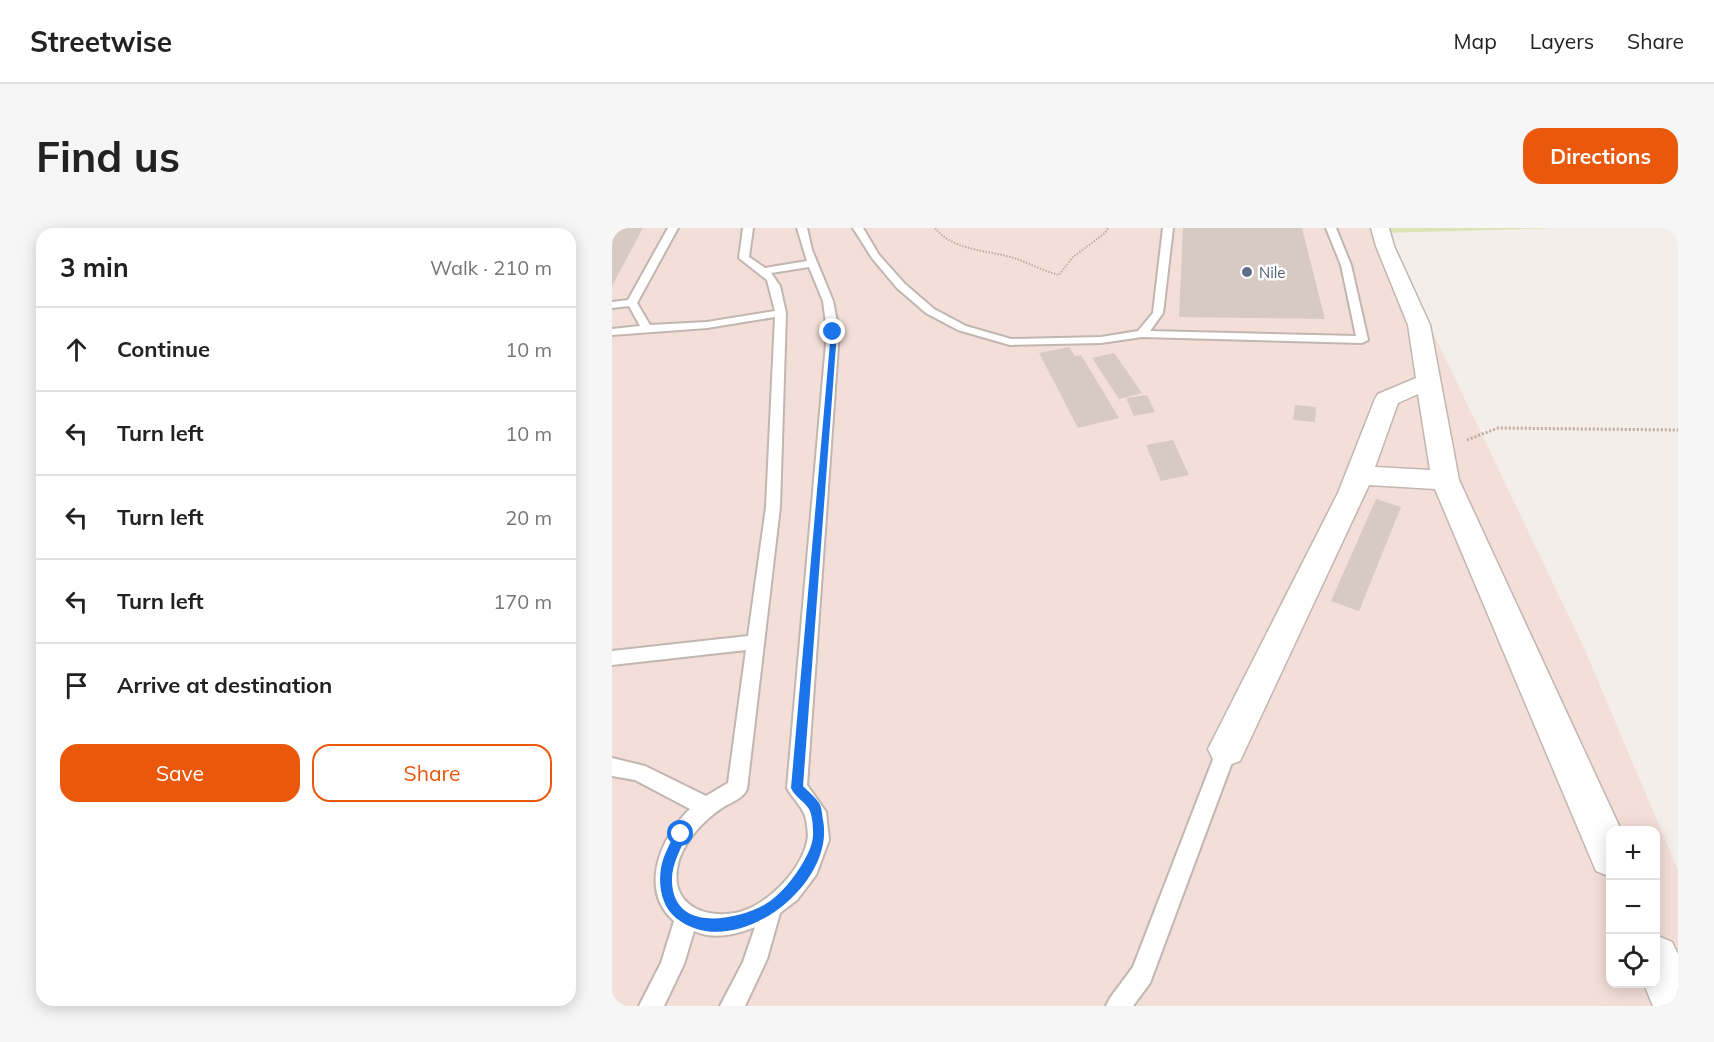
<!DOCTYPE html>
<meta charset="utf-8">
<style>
:root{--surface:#fff;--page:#f6f6f6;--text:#222;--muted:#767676;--line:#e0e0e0;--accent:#ea580c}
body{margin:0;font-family:Mulish,sans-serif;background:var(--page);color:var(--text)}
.controls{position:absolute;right:18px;bottom:18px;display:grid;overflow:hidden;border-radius:12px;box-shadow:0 3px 15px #0003}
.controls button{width:54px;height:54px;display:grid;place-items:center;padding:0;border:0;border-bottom:2px solid var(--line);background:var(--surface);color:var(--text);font:30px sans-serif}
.stop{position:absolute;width:18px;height:18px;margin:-14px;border:4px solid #1a73e8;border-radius:50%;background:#fff}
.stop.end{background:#1a73e8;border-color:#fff;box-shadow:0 2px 6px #0008}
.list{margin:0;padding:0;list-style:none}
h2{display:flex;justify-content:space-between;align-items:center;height:78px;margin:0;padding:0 24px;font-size:26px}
h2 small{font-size:20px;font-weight:400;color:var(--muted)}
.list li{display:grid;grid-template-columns:39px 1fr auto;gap:18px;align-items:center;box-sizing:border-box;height:84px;padding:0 24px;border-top:2px solid var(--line)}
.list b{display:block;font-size:22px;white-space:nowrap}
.list em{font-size:20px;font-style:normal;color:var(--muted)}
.actions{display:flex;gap:12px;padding:18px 24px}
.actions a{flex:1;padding:14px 0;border:2px solid var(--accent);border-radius:18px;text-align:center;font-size:21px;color:var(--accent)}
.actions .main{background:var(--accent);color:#fff}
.icon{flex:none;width:33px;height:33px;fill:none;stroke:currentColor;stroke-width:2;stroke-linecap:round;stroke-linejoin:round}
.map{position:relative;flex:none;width:1066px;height:778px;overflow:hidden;border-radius:18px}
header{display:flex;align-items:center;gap:36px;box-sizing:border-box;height:84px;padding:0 30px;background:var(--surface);border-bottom:2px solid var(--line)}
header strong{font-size:28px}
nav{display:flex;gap:33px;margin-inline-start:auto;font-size:21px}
.intro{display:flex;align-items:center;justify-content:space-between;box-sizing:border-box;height:144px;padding:0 36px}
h1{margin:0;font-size:42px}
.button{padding:15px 27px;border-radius:18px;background:var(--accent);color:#fff;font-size:21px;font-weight:700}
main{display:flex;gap:36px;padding:0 36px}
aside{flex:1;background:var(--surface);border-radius:18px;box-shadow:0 3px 15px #0003}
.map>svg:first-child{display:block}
</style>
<header>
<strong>Streetwise</strong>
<nav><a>Map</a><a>Layers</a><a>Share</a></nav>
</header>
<div class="intro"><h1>Find us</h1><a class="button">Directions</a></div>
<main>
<aside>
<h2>3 min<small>Walk · 210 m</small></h2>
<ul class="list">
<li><svg class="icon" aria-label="ahead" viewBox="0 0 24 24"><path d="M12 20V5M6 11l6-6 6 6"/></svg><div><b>Continue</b></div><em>10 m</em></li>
<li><svg class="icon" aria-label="left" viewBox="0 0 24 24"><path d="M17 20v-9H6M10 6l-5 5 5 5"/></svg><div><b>Turn left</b></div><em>10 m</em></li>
<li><svg class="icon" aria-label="left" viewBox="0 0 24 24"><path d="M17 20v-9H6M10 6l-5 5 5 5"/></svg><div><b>Turn left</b></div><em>20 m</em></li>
<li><svg class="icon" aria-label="left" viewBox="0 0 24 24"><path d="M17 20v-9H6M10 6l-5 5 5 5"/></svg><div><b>Turn left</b></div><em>170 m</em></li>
<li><svg class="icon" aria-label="arrive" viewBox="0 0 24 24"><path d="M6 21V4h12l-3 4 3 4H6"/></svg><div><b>Arrive at destination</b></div></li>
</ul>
<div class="actions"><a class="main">Save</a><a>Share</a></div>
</aside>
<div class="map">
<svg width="1066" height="778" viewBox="0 0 1066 778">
<rect width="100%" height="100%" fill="#f3eeea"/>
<path fill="#f3dfd7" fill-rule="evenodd" d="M0 0H771L972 420 1066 642V778H0ZM999 602H1044V756H999Z"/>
<polygon fill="#dce4b6" points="767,0 945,0 769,5"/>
<g fill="#d7cac3">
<polygon points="0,0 31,0 0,58"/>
<polygon points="571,0 690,0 713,91 567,89"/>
<polygon points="457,119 463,128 469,127 507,190 466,200 427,125"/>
<polygon points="502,125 530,165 507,171 480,130"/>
<polygon points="535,167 543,184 522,188 514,170"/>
<polygon points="683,177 704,179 703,194 681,192"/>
<polygon points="561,212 577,247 549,253 534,217"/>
<polygon points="764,271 789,279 747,383 719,373"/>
</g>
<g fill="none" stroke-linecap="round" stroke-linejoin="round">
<defs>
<g id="lane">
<path d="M56 0H66L25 75 38 97 95 94 163 83 155 52 127 30 131 0H141L137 29 153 40 195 33 185 0H195L200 22 221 73 227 104 195 557 214 584 217 612 204 647 185 672 168 685 155 731 133 778H108L131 734 143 699C123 707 102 712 82 703L72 736 52 778H27L49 735 62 693C26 662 49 608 78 581L23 552 0 548V530L33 538 94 568 116 555 134 422 0 437V423L136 408 154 279 163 89 95 100 0 107V101L28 98 17 78 0 80V74L16 72ZM197 39 211 73 215 104 175 560C180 570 192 580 194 591 195 598 197 607 195 614 188 644 154 679 123 685 87 691 55 673 67 632 74 611 92 592 110 580 119 574 131 571 135 561L168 279 174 85 168 58 159 45Z"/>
<polygon points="241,0 251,0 267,27 293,56 322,81 354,98 399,111 489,109 526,103 541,85 551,0 561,0 551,85 538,103 744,108 729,37 714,0 724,0 739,37 756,112 750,115 530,109 489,115 398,117 346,102 314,85 285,60 260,30"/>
<polygon points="615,512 622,515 625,521 538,755 521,778 494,778 498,770 521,739 605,521 608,515"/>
</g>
<g id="street">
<path d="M759 0H777L782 18 818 97 847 252 1009 602H999V649L984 643 823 261 757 257 628 533 615 538 602 533 596 521 726 265 763 171 766 166 804 150 796 97 764 18ZM806 166 818 242 763 239 786 175Z"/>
<polygon points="1044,707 1060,714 1066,726 1066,778 1041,778 1032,756 1044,756"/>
</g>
</defs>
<use href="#lane" stroke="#c1b6b0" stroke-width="4"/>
<use href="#street" stroke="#c1b6b0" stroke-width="3"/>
<path stroke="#bfaba0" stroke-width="2" stroke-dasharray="1.5 1.5" stroke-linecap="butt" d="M323 0C341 23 376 22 402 30 417 35 431 43 447 47L461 29 493 5 496 0"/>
<polyline stroke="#bfaba0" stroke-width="3" stroke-dasharray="2 2" stroke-linecap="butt" points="855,212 886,200 1066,202"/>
<use href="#lane" fill="#fff" fill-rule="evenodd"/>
<use href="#street" fill="#fff" fill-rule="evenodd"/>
</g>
<path fill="#1a73e8" d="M219 103 225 104 191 558C196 563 203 569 207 575 210 579 210 587 211 592 224 658 121 736 64 690 50 679 46 658 49 640 51 627 59 614 65 602L69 600 75 606C69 621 59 637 60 654 62 704 122 693 152 677 168 668 183 649 192 633 197 624 202 614 201 603 201 597 200 586 197 581 192 573 183 569 179 560Z"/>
<circle fill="#5c6f8a" stroke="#fff" stroke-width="2" cx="635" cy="44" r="6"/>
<g text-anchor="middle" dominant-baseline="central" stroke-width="5" stroke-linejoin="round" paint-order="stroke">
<g font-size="15" fill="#4e5e75" stroke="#fff" text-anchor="start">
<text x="647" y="44">Nile</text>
</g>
</g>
</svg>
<div class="controls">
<button>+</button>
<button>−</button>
<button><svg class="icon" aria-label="locate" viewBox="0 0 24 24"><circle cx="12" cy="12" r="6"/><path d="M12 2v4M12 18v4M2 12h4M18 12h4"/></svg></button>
</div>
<div class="stop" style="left:69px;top:606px"></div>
<div class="stop end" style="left:221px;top:104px"></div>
</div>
</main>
